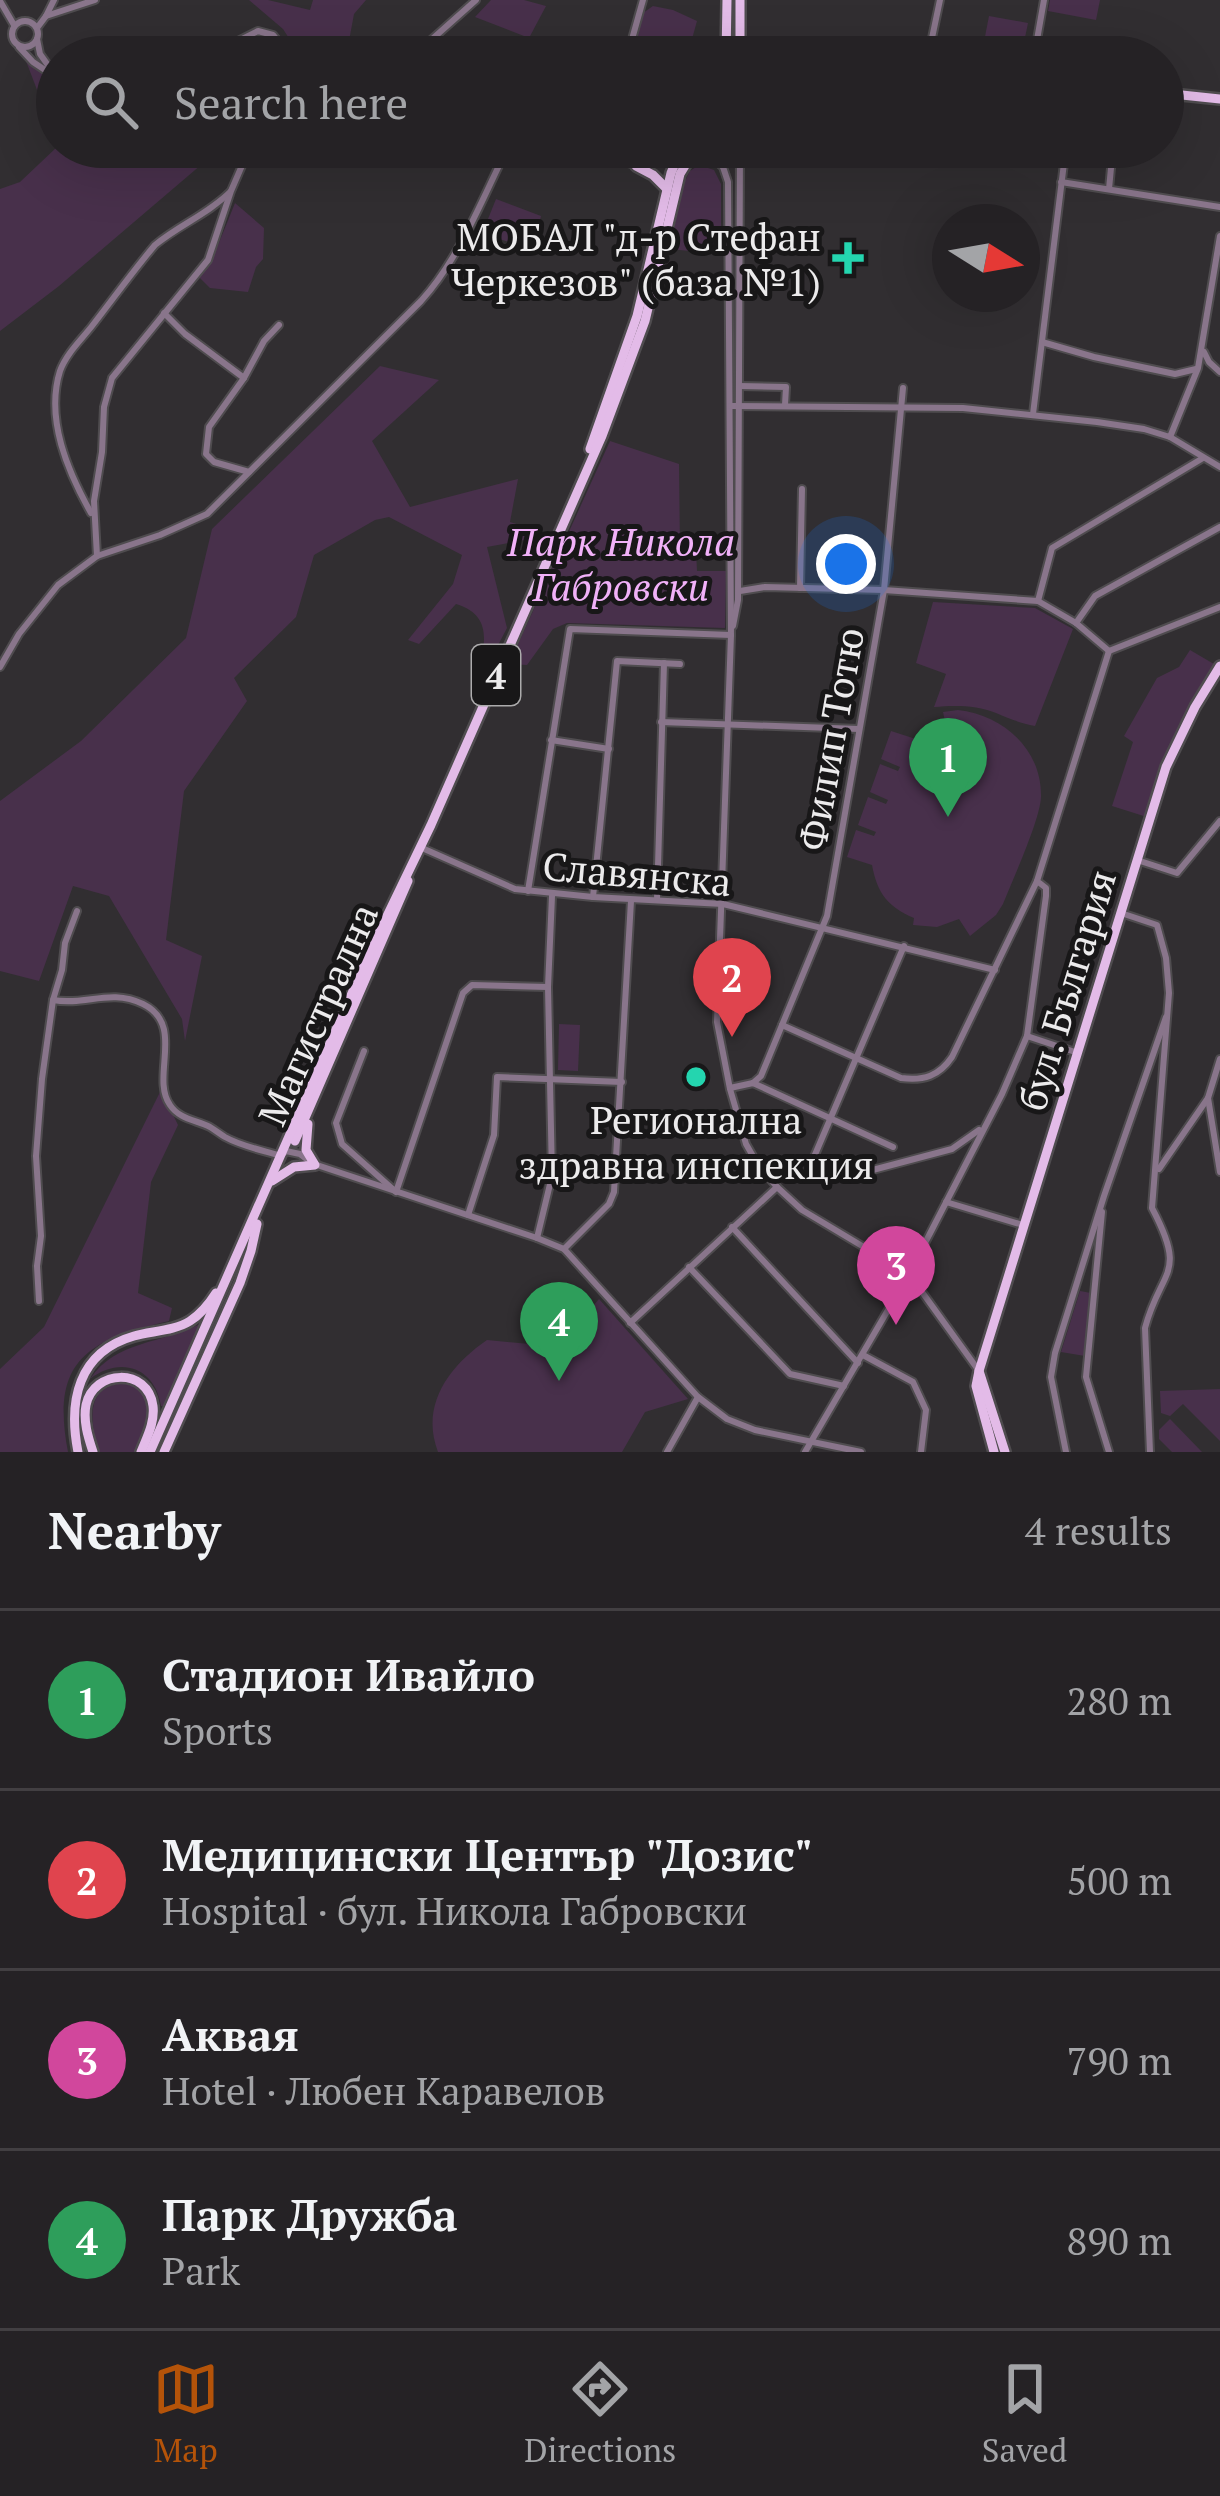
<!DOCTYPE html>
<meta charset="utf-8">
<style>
:root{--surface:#252225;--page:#312f32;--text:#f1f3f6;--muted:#a3a4a7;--line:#423f42;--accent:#b45309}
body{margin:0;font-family:"PT Serif",serif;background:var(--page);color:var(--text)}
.compass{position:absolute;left:932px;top:204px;width:108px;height:108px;border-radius:50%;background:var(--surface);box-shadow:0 12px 48px #0002;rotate:101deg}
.you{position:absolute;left:846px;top:564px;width:42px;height:42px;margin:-30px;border:9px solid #fff;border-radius:50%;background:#1a73e8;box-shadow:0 0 0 18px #1a73e833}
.badge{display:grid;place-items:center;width:78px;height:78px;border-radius:50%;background:var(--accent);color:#fff;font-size:39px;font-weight:700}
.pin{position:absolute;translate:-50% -99px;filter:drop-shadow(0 3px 6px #0008)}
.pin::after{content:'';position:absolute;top:63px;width:42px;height:36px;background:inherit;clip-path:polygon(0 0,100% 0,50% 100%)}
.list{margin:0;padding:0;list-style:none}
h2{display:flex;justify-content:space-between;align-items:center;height:156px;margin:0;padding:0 48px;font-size:51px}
h2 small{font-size:39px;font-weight:400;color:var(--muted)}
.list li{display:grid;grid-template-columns:78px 1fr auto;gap:36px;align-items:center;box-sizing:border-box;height:180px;padding:0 48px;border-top:3px solid var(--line)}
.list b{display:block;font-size:45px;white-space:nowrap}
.list p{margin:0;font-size:39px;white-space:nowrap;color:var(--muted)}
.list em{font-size:39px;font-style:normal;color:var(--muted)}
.icon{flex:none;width:66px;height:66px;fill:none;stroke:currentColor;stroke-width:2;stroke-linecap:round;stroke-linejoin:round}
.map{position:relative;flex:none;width:1220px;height:1452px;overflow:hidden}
.search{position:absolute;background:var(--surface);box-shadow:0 12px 48px #0002;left:36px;right:36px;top:36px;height:132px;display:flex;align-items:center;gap:30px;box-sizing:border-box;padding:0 42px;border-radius:66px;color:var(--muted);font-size:45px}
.sheet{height:876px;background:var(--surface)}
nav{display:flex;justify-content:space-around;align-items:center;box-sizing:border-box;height:168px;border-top:3px solid var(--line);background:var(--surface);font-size:33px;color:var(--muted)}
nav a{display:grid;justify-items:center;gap:6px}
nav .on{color:var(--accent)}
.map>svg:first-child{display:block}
</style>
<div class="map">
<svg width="1220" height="1452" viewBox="0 0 1220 1452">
<rect width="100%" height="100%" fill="#312e31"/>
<g fill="#48304b">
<polygon points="249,0 268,0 310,10 313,0 366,0 354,14 346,57 301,57 283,29"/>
<polygon points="491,0 524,0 546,6 529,38 475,17"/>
<polygon points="1050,0 1100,0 1096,20 1048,11"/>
<polygon points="653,6 673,10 697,21 687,57 630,57 643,13"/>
<polygon points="989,16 1028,23 1021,57 981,57"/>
<polygon points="26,61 57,77 57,142"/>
<polygon points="57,147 222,147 59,286 0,331 0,189 20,182"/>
<polygon points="699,165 714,170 721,184 721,254 669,249 685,181 690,171"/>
<polygon points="496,199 541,216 533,249 482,234"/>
<polygon points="235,203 264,228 263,259 256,267 248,292 210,288 199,277 212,260"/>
<path d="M380 366 439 380 372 441 410 507 518 479 510 522 552 535 487 547 507 628 473 693C480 659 501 617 456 604L419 644 408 640 453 584 462 555 389 517 375 520 314 555 296 617 234 678 247 701 184 791 166 940 202 956 185 1041 182 1019 109 896 73 886 39 981 0 971V801L81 741 186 638 212 529Z"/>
<polygon points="610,441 679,464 680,550 696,551 697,571 726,571 725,628 567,623 553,629 527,665 509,664"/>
<path d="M933 602 1035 608 1073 629 1035 726C1020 723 1010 719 996 713 977 705 954 705 934 707L946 674 916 663Z"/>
<polygon points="1190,650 1219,667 1166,767 1150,818 1112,806 1133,742 1124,736 1157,678 1179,667"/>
<path d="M958 710C1002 715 1042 748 1041 797 1040 820 1013 879 1003 904L996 915 970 936 959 919 937 927 913 925 914 918C888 907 877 893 872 865L847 857 856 830 874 836 876 832 858 825 868 797 886 804 888 800 870 792 880 764 898 771 900 767 881 759 891 731 919 740 946 726 943 712Z"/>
<polygon points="559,1024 580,1025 578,1071 558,1070"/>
<path d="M161 1090 178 1125 151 1182 138 1293 172 1308 169 1321C89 1340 50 1359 68 1452H0V1369L44 1327Z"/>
<polygon points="1080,1291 1091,1293 1085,1356 1061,1352"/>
<path d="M599 1299 688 1399 645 1412 622 1452H438C420 1405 449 1366 487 1340L551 1346 561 1343Z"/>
<path d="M200 1324 165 1406H161C155 1367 120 1356 90 1379 116 1340 162 1344 200 1324Z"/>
<path d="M125 1383C164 1390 146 1426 137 1452H99C91 1422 83 1386 125 1383Z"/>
<polygon points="1220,1389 1220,1441 1183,1404 1170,1416 1161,1413 1160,1391"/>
<polygon points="1170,1419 1202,1452 1172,1452 1159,1439 1159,1430"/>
</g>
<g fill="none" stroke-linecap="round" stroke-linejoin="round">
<defs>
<g id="minor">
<polyline points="0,1 14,25"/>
<polyline points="46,16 54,0"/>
<circle cx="25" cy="34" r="13"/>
<polyline points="37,28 46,16 95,0"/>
<polyline points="37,39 40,54 55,75"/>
<polyline points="19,47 33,62 57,78"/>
<polyline points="206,57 258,31 273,35 291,57"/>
<polyline points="412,57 476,0"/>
<polyline points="627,57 643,0"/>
<polyline points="928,57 940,0"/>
<polyline points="1034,57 1044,0"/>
<path d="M545 147C581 153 637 174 668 147"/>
<polyline points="712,157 723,167 728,182 731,635 717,1022 730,1089 746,1144 758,1165 777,1187 802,1210 909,1274 979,1371"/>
<path d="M622 162C641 167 662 164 675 147"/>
<polyline points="1061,182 1220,207"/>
<polyline points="1109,189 1113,147"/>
<polyline points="164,313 185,334 244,378"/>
<polyline points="1042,342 1094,357 1175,374 1196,369"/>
<polyline points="1204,352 1209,362 1220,372"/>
<polyline points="739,386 786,387 785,405"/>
<polyline points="731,406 963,408 1097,422 1144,429 1170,437 1220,467"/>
<polyline points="1033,414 1066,147"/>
<polyline points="1170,437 1198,368 1220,236"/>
<polyline points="249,472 214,462 206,454 209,427 244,378 264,341 279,325"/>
<path d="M91 513C68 472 45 419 60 371 66 354 81 340 92 326 113 299 133 271 155 245 179 225 208 214 230 192"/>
<polyline points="97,556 94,501 102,452 104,407 112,378 208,260 231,191 250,147"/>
<polyline points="800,588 802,489"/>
<polyline points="740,591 765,587 884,590 1038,601 1076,623 1109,651"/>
<polyline points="1038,601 1052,548 1203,458"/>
<polyline points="1076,623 1095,596 1220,527"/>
<polyline points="733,626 738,600 740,147"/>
<path d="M0 667 19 634 58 585 97 556 160 535 207 514 421 301C460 258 482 199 508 147"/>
<polyline points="661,722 859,729"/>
<polyline points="551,740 609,749"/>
<polyline points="422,848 515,889 593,897 723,904 995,970"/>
<polyline points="1137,860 1177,873 1220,821"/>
<polyline points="528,891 570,629 731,635"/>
<polyline points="593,897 617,661 680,664"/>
<polyline points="657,900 664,663"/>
<path d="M1121 913 1157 925 1166 958 1169 993 1152 1208C1188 1276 1161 1268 1145 1328L1150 1452"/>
<polyline points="904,946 811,1164 850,1176 952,1149 979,1130"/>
<path d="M53 1000C86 1006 110 988 143 1004 186 1025 150 1077 170 1105 179 1119 196 1120 210 1127 215 1130 220 1134 225 1137 241 1146 261 1150 278 1155"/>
<path d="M782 1025 901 1078C924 1081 939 1076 952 1057L1037 881"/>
<polyline points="1027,1036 1078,1053"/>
<polyline points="364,1051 336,1123 342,1144 396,1192 463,993 472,985 548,987"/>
<polyline points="1220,1059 1208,1098 1220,1172"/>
<polyline points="753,1083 761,1076 827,916 884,590 903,388"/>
<polyline points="753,1083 893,1147"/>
<polyline points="730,1088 753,1083"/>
<polyline points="283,1154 286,1151 300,1154 312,1163"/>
<polyline points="314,1164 537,1238 564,1249 698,1397 727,1419 755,1430 861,1452"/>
<polyline points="1159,1169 1208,1098"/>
<polyline points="946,1202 1023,1225"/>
<polyline points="1102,1212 1086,1377 1109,1452"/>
<polyline points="468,1215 494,1135 497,1077 622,1082"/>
<polyline points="732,1227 858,1363"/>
<polyline points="537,1238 552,1176 548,987 552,896"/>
<polyline points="564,1249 609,1204 614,1192 631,901"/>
<polyline points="689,1267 790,1374 844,1386"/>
<polyline points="39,1301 37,1266 41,1236 36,1156 42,1079 53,1000 62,970 65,943 77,911"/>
<polyline points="630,1323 777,1187"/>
<polyline points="863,1355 913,1382 926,1410 921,1452"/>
<polyline points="667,1452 698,1397"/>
<polyline points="805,1452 909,1274 1002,1094 1027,1036 1046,896 1046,888 1037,881 1109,651 1220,607"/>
<polyline points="1066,1452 1051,1377 1055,1353 1104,1196 1166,1017"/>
</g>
<g id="major">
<polyline points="740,0 740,57"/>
<polyline points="726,57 727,0"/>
<polyline points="1163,93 1220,99"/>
<path d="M697 147C707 158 719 156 730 147"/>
<polyline points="636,166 653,175 667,189"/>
<polyline points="590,449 637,316 671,173 682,147"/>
<polyline points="295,1141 408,881"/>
<polyline points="272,1181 294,1167 315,1165 306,1150 308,1124"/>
<polyline points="979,1371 1005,1452"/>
<path d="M78 1452C68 1401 78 1352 134 1336 152 1331 174 1331 190 1321 201 1314 209 1304 216 1293"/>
<path d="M93 1452C88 1437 83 1421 86 1405 94 1369 148 1367 153 1406 155 1422 147 1437 141 1452"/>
<polyline points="150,1452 375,941 431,825 602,436 645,321 680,174 688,161 703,153"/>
<polyline points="164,1452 240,1283 251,1251 257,1224"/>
<polyline points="994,1452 976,1386 979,1371 1166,767 1195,707 1220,666"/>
</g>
</defs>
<use href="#minor" stroke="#4f4c4f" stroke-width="10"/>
<use href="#major" stroke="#4f4c4f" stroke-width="14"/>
<use href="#minor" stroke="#89758b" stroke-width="6"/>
<use href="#major" stroke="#e3bbe8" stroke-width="9"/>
</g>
<g fill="#24d5af" stroke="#181718" stroke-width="4.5">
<path d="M842 240h12v12h12v12h-12v12h-12v-12h-12v-12h12z"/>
<circle cx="696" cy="1077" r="12"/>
</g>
<g text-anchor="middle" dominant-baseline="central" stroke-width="10" stroke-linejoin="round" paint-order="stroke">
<rect fill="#181718" stroke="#acabac" stroke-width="3" x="472" y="645" width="48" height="60" rx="9"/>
<g font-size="36" font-weight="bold" fill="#ecebec">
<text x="496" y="675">4</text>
</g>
<g font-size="39" fill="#ecebec" stroke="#181718" text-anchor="end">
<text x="821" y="236">МОБАЛ "д-р Стефан<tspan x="821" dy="45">Черкезов" (база №1)</tspan></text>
<text x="696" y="1119" text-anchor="middle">Регионална<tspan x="696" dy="45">здравна инспекция</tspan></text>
</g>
<g font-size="39" font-style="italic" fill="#f1b1f8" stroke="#181718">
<text x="621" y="541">Парк Никола<tspan x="621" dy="45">Габровски</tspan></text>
</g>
<g font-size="39" fill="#ecebec" stroke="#181718">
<text transform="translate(830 739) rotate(-80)">Филип Тотю</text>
<text transform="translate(637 873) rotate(5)">Славянска</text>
<text transform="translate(1066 990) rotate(-73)">бул. България</text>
<text transform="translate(317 1014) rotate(-66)">Магистрална</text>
</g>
</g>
</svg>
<svg class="compass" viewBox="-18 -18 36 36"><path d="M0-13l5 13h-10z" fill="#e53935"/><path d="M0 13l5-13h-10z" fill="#a3a4a7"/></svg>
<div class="you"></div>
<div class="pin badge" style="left:948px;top:817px;background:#2e9e5b">1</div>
<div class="pin badge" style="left:732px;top:1037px;background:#e0444e">2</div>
<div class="pin badge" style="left:896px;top:1325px;background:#d1479c">3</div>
<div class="pin badge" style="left:559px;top:1381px;background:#2e9e5b">4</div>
<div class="search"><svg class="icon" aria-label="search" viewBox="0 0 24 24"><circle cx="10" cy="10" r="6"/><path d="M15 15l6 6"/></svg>Search here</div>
</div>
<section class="sheet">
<h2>Nearby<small>4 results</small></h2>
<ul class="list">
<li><span class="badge" style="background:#2e9e5b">1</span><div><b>Стадион Ивайло</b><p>Sports</p></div><em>280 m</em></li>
<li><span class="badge" style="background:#e0444e">2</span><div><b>Медицински Център &quot;Дозис&quot;</b><p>Hospital · бул. Никола Габровски</p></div><em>500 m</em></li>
<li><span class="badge" style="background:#d1479c">3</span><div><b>Аквая</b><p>Hotel · Любен Каравелов</p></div><em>790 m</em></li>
<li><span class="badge" style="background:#2e9e5b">4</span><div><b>Парк Дружба</b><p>Park</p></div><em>890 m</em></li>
</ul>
</section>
<nav>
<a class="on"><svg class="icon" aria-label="map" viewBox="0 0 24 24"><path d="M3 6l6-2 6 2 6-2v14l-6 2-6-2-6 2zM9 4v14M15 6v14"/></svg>Map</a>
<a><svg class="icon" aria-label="directions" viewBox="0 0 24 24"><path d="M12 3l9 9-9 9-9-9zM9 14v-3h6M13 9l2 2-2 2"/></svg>Directions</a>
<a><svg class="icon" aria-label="saved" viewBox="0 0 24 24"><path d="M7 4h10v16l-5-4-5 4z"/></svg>Saved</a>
</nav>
